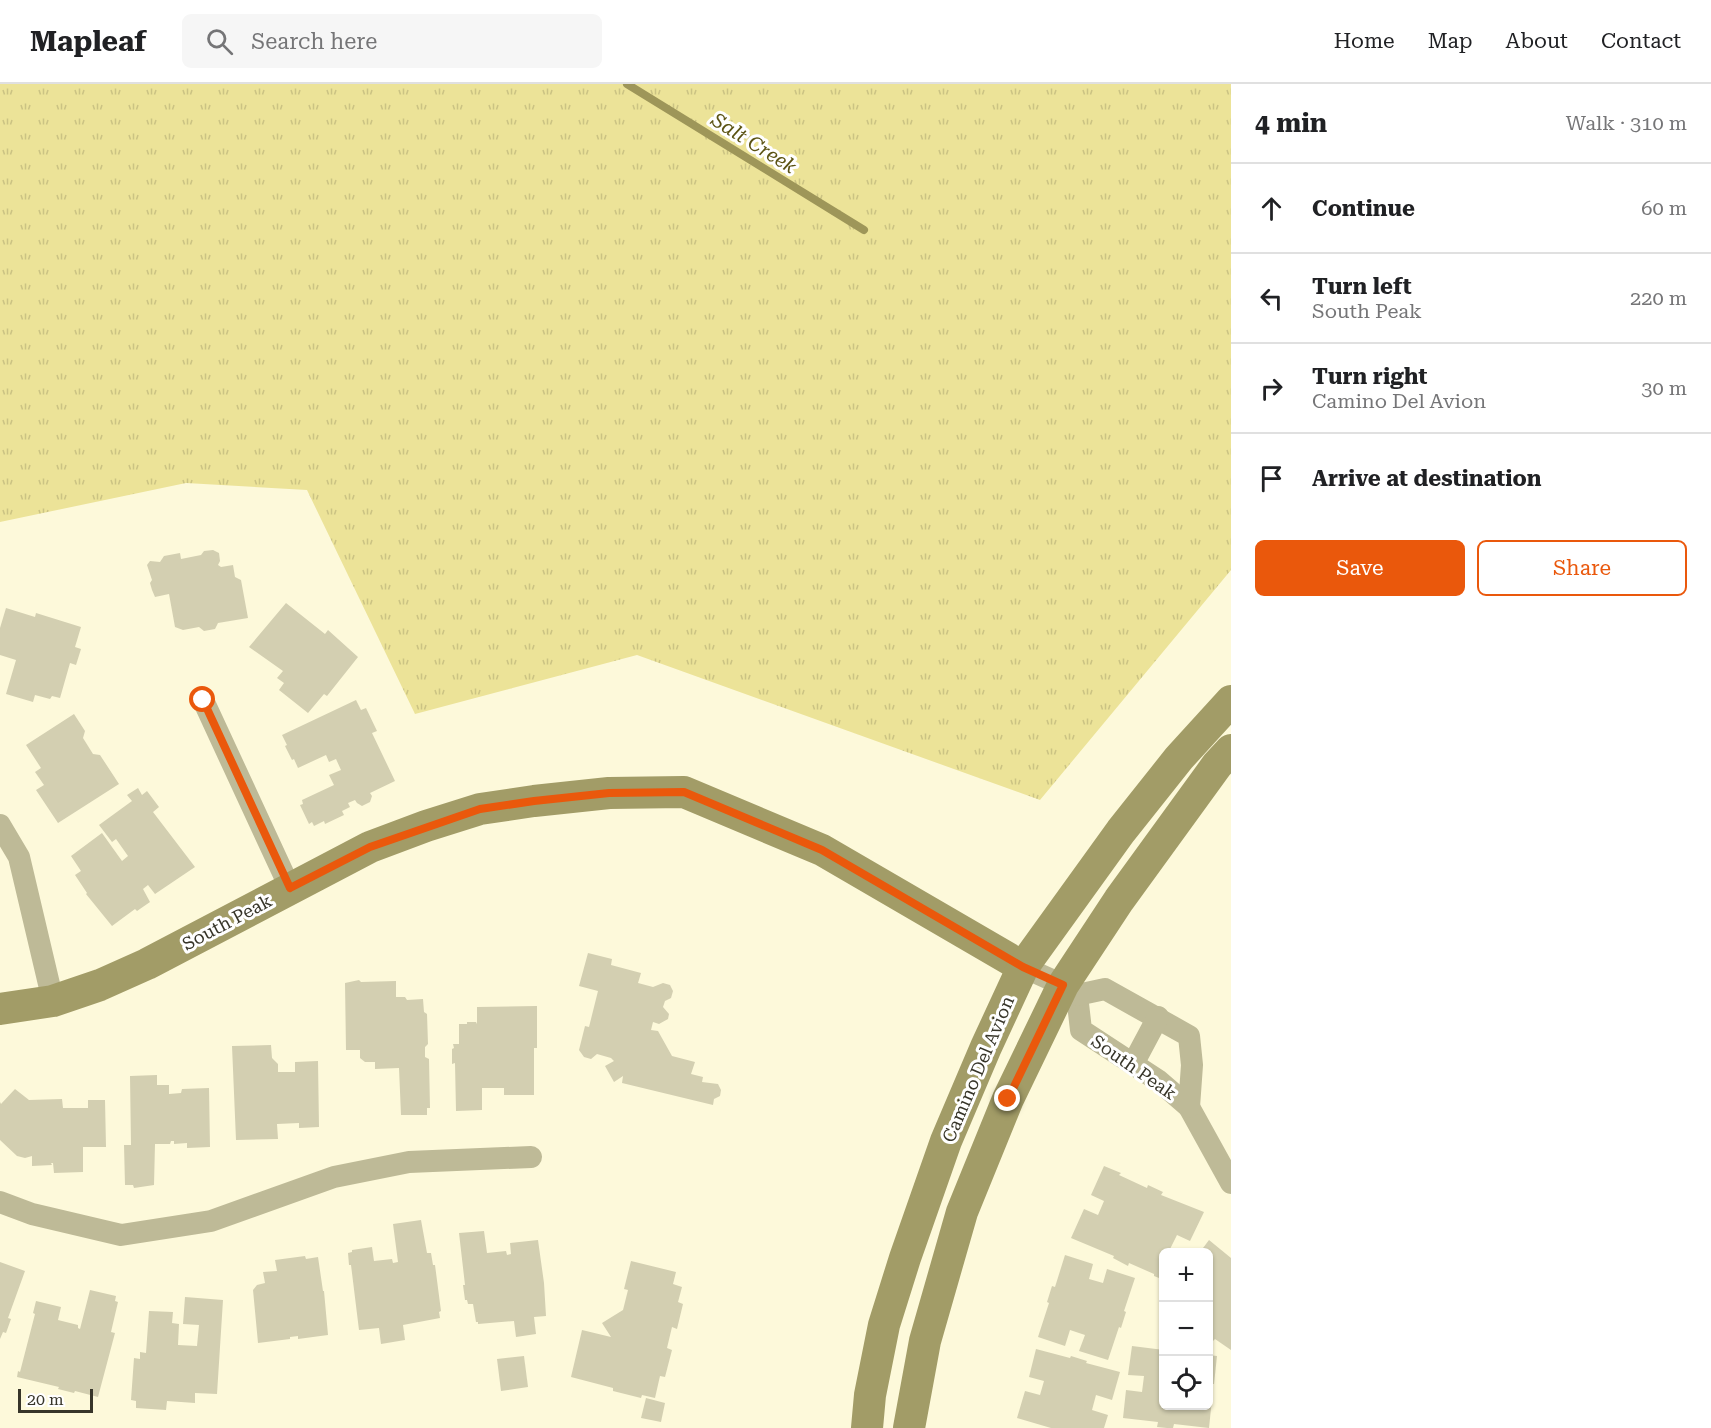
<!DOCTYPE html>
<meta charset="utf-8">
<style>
:root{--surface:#fff;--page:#f6f6f6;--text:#202124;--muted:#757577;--line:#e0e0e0;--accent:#ea580c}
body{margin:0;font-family:"Roboto Serif",serif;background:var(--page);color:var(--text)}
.controls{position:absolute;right:18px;bottom:18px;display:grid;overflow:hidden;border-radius:9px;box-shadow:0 2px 4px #0004}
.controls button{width:54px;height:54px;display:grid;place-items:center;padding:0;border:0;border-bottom:2px solid var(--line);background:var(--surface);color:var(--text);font:30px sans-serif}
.scale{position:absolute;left:18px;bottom:15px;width:75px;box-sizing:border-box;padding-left:6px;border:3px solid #373529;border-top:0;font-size:16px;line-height:21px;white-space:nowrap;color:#373529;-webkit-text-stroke:4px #fff;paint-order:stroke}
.stop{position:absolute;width:18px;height:18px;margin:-14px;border:4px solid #ea580c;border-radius:50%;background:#fff}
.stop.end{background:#ea580c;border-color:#fff;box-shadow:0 2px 6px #0008}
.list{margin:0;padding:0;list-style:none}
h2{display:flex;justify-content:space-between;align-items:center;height:78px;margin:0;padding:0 24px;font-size:26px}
h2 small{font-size:20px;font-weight:400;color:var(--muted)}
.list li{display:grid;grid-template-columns:39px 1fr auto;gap:18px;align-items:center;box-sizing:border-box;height:90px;padding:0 24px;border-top:2px solid var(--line)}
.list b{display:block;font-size:22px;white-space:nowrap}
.list p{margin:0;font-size:20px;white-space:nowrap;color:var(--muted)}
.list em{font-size:20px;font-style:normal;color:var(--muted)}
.actions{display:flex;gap:12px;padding:18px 24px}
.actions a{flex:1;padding:14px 0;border:2px solid var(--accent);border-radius:9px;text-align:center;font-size:21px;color:var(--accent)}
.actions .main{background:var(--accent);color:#fff}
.icon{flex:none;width:33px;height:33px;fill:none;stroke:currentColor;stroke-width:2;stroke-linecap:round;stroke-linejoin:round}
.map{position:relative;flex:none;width:1231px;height:1344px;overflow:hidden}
header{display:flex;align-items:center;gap:36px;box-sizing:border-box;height:84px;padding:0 30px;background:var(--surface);border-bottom:2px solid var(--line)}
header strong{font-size:28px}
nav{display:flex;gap:33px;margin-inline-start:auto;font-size:21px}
.search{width:420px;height:54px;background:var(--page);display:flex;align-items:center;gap:15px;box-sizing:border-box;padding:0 21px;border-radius:9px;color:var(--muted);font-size:22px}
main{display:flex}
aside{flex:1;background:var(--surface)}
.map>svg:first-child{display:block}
</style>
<header>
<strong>Mapleaf</strong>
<div class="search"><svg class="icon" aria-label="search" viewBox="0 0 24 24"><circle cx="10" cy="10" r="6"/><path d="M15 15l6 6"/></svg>Search here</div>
<nav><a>Home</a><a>Map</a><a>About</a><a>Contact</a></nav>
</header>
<main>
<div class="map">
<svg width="1231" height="1344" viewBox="0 0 1231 1344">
<defs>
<pattern id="grass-tufts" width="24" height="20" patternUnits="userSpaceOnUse" patternTransform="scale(1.5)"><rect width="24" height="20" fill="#ece398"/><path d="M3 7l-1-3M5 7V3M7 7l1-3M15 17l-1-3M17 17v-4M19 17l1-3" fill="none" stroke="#cbc383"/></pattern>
</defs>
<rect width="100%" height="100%" fill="#fdf9da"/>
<polygon fill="url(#grass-tufts)" points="0,0 1231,0 1231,486 1040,716 637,571 415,630 307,406 186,399 0,438"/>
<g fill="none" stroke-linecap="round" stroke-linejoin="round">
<polyline stroke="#9e9659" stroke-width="8" points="627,0 864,146"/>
</g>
<g fill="#d3cfb1">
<polygon points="213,466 219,469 220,477 218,481 221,483 233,481 235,493 241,496 248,534 218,539 215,545 204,547 199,543 183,546 175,543 169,510 155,513 152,506 150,499 152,496 147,481 150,477 160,478 164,472 180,469 181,475 201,471 204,467"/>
<polygon points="286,519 325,550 328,546 358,573 327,612 324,610 308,629 279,606 284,599 277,594 283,587 249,563"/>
<polygon points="6,524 35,533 36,529 81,543 75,563 81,565 76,581 70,579 60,614 52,612 50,615 35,611 33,618 6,610 16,576 0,571 0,544"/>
<polygon points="356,616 361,626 366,624 377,647 372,649 395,697 370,709 372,712 370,718 362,722 357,719 355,716 348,719 350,723 342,727 344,731 325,740 324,737 314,742 312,738 309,740 300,721 303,720 302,716 334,701 329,691 341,686 336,675 329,678 326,671 298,684 294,675 292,676 285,662 287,661 282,651"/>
<polygon points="74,630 85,647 83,654 93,670 100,671 119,700 58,739 36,706 44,701 35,688 41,684 26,661"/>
<polygon points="138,704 142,711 147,707 159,723 153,728 195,783 155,810 148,801 143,805 150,818 137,827 135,825 112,842 86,810 87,809 75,791 81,787 71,772 102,749 122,777 128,772 116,755 112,758 99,741 132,717 127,711"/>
<polygon points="588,869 612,875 611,881 641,889 638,899 653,903 663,899 670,901 673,907 671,914 665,917 663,923 669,930 668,935 659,940 653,938 651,946 658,947 672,972 695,978 691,990 703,993 702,998 718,1000 721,1006 720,1012 714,1015 713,1021 622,999 623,992 614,998 605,982 614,977 611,974 597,970 591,975 584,973 579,966 585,942 589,943 598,907 579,902"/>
<polygon points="359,896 361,898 396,897 396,913 405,913 407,916 423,915 424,928 427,930 428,960 425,963 425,973 429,975 430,1024 427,1024 427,1031 401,1031 399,984 375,985 375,978 365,978 360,974 360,966 346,966 345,899"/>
<polygon points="537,922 537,964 534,964 534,1011 504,1011 504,1004 482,1004 482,1026 456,1027 455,979 452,980 452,965 454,964 453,960 459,960 459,940 467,940 467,938 476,938 477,940 477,923"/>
<polygon points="271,961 272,974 278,980 278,988 295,988 295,978 318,977 319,1043 299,1044 299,1039 277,1040 278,1055 236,1056 232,962"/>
<polygon points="157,991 157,1001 169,1001 169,1010 181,1009 182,1005 209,1004 210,1063 187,1064 187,1059 174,1060 174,1057 171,1057 170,1060 155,1060 154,1101 134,1104 133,1101 125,1101 124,1061 131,1061 130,992"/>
<polygon points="15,1005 29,1016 62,1015 63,1024 88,1024 88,1016 105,1016 106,1063 83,1063 83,1088 54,1089 53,1079 51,1079 52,1081 32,1082 32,1072 25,1074 17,1072 0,1056 0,1018 1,1020"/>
<polygon points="1104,1082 1121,1089 1119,1091 1147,1104 1148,1101 1163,1108 1161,1111 1204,1128 1190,1157 1177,1151 1170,1165 1179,1168 1164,1168 1164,1196 1154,1192 1154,1190 1129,1179 1128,1182 1113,1174 1114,1172 1071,1154 1084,1125 1098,1131 1104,1117 1091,1111"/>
<polygon points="421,1136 427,1169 431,1169 433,1181 435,1181 441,1227 439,1228 440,1234 403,1241 405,1256 381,1260 379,1244 359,1246 351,1181 349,1181 348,1169 352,1168 352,1166 372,1163 374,1177 392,1175 393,1179 398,1178 393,1140"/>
<polygon points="484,1147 487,1169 506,1167 507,1171 511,1170 510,1159 538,1156 544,1199 546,1232 534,1233 536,1250 516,1253 514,1237 478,1240 478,1238 476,1238 473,1220 468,1220 467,1216 465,1216 463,1201 465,1201 459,1149"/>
<polygon points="1209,1156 1231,1174 1231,1266 1215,1255 1213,1257 1208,1254 1208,1168 1200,1168"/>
<polygon points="1065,1171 1093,1180 1089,1195 1103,1199 1107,1185 1135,1194 1124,1227 1126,1228 1121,1244 1119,1243 1108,1276 1079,1267 1085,1251 1070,1246 1065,1262 1038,1253 1049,1219 1047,1218 1052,1202 1055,1203"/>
<polygon points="305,1172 306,1175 318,1173 323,1207 324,1207 328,1251 298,1255 298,1252 290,1253 290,1255 258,1259 253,1206 257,1201 265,1199 263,1188 277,1187 275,1176"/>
<polygon points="631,1177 676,1188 673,1200 682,1203 678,1218 683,1220 677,1245 672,1243 667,1264 672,1266 665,1293 660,1292 655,1314 642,1311 641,1314 613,1307 613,1304 571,1293 582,1246 611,1253 602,1239 623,1226 628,1206 624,1205"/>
<polygon points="0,1178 25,1187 8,1234 11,1235 6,1249 3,1248 0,1255"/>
<polygon points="90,1206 116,1212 115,1217 118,1218 111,1248 115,1249 98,1313 75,1307 74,1309 58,1305 59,1303 17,1293 18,1287 20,1288 35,1230 33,1229 36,1217 61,1223 58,1236 78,1241 78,1244 80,1245"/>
<polygon points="185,1213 223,1216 217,1310 195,1309 195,1319 167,1317 166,1326 136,1324 136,1317 131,1316 134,1274 140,1275 140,1268 146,1269 149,1227 173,1228 172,1239 179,1240 178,1261 197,1262 199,1241 183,1240"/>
<polygon points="1132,1262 1164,1266 1164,1322 1208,1322 1208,1315 1212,1315 1209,1344 1174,1340 1173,1344 1167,1344 1157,1343 1158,1338 1123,1334 1126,1306 1142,1308 1144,1292 1128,1291"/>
<polygon points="1036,1265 1070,1274 1071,1272 1087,1277 1086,1279 1120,1288 1112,1316 1096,1311 1092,1326 1108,1331 1104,1344 1051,1344 1017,1334 1025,1307 1040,1311 1044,1297 1029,1293"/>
<polygon points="1208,1271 1217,1272 1214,1300 1208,1300"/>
<polygon points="524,1272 528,1303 501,1307 497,1275"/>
<polygon points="646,1314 665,1319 661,1338 641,1334"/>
</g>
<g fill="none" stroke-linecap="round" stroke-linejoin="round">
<g stroke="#beba97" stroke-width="22">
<polyline points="203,616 290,804"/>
<polyline points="0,741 19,773 53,917"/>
<polyline points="1023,883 1063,901 1077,911 1081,946 1159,997 1189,1023 1231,1099"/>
<polyline points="1077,911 1105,905 1189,952 1192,981 1189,1023"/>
<polyline points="1133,980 1158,933"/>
<polyline points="0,1118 32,1130 121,1151 211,1137 334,1093 409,1078 531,1073"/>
</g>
<g stroke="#a29c67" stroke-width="32">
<polyline points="0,925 53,917 100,901 147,880 370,763 426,742 480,725 534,717 609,709 684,708 822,766 1023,883"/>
<polyline points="867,1344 870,1311 884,1241 905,1174 946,1057 986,963 1023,883 1121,747 1179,674 1231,617"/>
<polyline points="909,1344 925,1257 962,1128 1008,1015 1063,901 1119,816 1217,681 1231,666"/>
</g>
</g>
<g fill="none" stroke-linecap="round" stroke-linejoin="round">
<polyline stroke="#ea580c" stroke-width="8" points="203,616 290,804 370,763 480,725 534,717 609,709 684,708 822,766 1023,883 1063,901 1008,1015"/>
</g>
<g text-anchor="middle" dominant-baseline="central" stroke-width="6" stroke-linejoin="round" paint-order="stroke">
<g font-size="18" fill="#373529" stroke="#fff">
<text transform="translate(227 838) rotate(-28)">South Peak</text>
<text transform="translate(1134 983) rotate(35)">South Peak</text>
<text transform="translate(978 985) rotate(-67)">Camino Del Avion</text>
</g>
<g font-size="20" font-style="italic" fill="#5b5313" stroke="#fff">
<text transform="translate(754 59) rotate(32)">Salt Creek</text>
</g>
</g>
</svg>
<div class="controls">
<button>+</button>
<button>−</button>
<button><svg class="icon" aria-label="locate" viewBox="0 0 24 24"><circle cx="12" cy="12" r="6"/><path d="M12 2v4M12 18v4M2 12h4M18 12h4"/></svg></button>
</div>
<div class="scale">20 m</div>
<div class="stop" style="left:203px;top:616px"></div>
<div class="stop end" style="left:1008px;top:1015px"></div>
</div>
<aside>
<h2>4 min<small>Walk · 310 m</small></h2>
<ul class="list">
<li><svg class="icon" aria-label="ahead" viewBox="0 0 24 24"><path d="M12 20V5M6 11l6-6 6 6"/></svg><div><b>Continue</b></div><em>60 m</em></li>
<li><svg class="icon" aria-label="left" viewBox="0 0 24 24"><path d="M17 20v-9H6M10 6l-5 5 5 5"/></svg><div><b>Turn left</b><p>South Peak</p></div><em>220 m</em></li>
<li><svg class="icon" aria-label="right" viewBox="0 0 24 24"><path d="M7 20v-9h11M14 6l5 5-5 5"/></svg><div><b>Turn right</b><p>Camino Del Avion</p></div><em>30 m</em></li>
<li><svg class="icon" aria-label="arrive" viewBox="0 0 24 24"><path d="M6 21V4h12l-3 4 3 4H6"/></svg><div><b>Arrive at destination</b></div></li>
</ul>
<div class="actions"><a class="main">Save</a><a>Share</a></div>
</aside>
</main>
